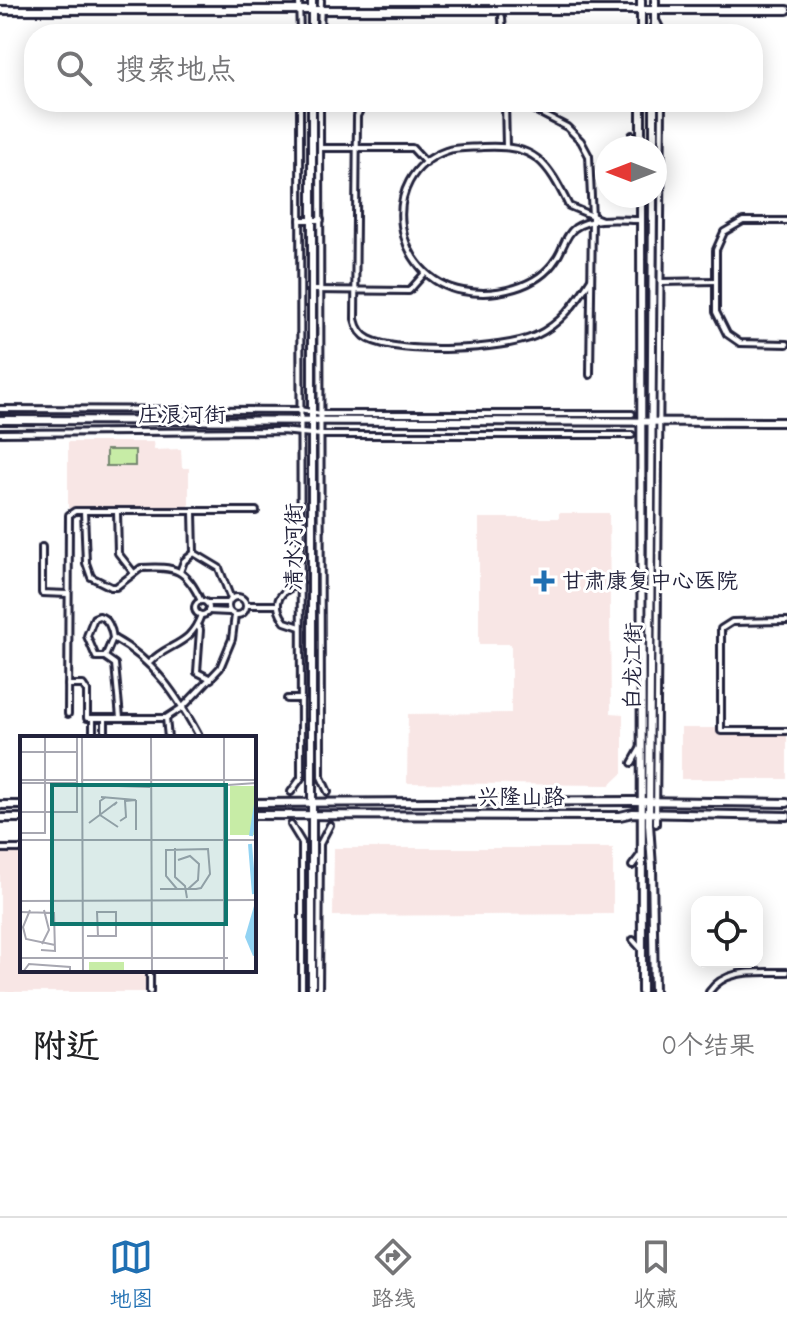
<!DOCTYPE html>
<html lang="zh">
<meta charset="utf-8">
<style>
:root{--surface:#fff;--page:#f6f6f6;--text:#202124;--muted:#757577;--line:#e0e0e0;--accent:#1f6fb2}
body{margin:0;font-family:"Comic Neue","LXGW WenKai TC",sans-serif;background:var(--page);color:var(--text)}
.controls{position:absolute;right:24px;bottom:24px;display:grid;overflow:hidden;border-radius:16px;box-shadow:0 4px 20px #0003}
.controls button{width:72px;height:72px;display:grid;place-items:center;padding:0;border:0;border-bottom:2px solid var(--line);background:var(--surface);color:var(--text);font:40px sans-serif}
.compass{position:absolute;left:595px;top:136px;width:72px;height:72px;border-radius:50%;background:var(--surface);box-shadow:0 4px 20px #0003;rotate:270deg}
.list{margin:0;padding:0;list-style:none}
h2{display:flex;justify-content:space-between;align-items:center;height:104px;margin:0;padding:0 32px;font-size:34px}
h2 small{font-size:26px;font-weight:400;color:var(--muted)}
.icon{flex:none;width:44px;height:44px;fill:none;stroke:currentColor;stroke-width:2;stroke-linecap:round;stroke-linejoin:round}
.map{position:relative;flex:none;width:787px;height:992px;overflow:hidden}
.search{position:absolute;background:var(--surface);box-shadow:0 4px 20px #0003;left:24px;right:24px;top:24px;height:88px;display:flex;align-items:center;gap:20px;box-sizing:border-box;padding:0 28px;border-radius:32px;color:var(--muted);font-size:30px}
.sheet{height:224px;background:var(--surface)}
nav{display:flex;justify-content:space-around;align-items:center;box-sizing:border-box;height:112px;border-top:2px solid var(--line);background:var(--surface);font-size:22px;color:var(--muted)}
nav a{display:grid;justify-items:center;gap:4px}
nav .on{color:var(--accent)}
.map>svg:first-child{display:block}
</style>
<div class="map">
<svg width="787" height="992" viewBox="0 0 787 992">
<rect width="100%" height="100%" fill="#fff"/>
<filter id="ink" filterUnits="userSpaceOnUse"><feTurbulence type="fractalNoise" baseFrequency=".0125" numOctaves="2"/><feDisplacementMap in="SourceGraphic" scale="16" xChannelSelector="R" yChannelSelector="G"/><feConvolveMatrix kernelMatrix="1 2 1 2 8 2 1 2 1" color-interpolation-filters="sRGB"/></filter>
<g filter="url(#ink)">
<g fill="#f8e6e5">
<polygon points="68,442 153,442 154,450 181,449 182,468 189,468 189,509 68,508"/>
<polygon points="559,513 609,513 611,713 623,714 623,773 610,785 407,783 408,714 511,713 511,644 479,644 479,518 559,518"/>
<rect x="681" y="728" width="106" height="51"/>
<polygon points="22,845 22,970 154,970 154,992 0,992 0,846"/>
<polygon points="334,848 613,848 613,914 333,916"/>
</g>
<rect fill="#c7eca6" stroke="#748770" stroke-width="2" x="106" y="450" width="29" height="16"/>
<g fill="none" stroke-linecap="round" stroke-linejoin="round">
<defs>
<g id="street">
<polyline points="299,0 300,34"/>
<polyline points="502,17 503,34"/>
<polyline points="657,22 663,34"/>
<polyline points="320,34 321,0"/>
<polyline points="320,102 321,777 328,792"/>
<path d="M364 102 357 116 355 319C357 328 361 335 369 339 400 355 503 350 535 336 561 324 576 303 591 279"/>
<polyline points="505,102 506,147"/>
<polyline points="519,102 567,127 581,141 589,156 592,217 590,375"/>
<polyline points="632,135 641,146"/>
<polyline points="321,148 412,148 426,163"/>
<polyline points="300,220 321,220"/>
<path d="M602 220 569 206C547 162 536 144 483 147 471 148 457 147 446 151 376 176 393 279 463 291 495 297 538 288 556 259 563 250 565 235 575 228 593 216 620 220 641 220"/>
<polyline points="787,221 743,221 724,232 716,250 716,312 727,334 740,343 787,344"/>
<polyline points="661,282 716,281"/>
<polyline points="312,290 409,291 425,273"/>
<polyline points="0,409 300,410 321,414 632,414"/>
<polyline points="175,419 193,411"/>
<polyline points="0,433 282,431 321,435 632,435"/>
<path d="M84 511 86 563 91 577 111 587H116L141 568C176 566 186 569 201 601"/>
<polyline points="117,512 118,553 133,572"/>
<polyline points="193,512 194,553"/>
<polyline points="42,547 42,593 68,594"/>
<polyline points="194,553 219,568 231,599"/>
<polyline points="180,572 184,561 194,553"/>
<circle cx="237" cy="606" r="9"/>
<circle cx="202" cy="608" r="7"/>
<polyline points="207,603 228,603"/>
<polyline points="246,605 278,605"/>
<polyline points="208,611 229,612"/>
<polyline points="787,621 732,622 721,629 721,731 787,731"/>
<polyline points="197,625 200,630 197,672 211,679"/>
<path d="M300 627 285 622C270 601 280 591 301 583"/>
<path d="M113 638 105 657H96L87 636 94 618 99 616C108 618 112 629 113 638 154 660 178 697 200 738"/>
<polyline points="105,657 115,664 120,718"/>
<path d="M149 663C169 642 190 647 201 615"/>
<polyline points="68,685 83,685 87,691 87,718 166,718 183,707 220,668 232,639 235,615"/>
<polyline points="287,699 301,699"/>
<polyline points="68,714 69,515 75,511 256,511"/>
<polyline points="166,718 168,738"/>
<polyline points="93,738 93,718"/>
<polyline points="105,738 105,718"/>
<polyline points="632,763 640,749"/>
<polyline points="291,792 301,778 300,102"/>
<polyline points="656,824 662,102"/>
<polyline points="291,825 302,843 302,992"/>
<polyline points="0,849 22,849"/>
<polyline points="632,866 641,854"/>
<polyline points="633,940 642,950"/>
<polyline points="150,970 150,992"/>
<polyline points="319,992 320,844 330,825"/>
<path d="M709 992C726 967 760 973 787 972"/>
</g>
<g id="secondary">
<polyline points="312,0 312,34"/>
<polyline points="641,0 641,34"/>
<polyline points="0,10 787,10"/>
<polyline points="655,34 655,0"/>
<polyline points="312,102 312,992"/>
<polyline points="641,102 641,148"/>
<polyline points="654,148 654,102"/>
<polyline points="641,196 642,992"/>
<polyline points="653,196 649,824 652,867 654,992"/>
<polyline points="0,420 787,422"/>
<polyline points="254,803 633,801 787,803"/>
<polyline points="0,805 22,805"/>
<polyline points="254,815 620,816 633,813 787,816"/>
<polyline points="0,818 22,818"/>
</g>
</defs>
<use href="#street" stroke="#22223b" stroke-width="10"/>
<use href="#secondary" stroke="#22223b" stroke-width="12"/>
<use href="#street" stroke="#fff" stroke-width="4"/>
<use href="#secondary" stroke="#fff" stroke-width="6"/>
</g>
</g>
<path fill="#1f6fb2" stroke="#fff" stroke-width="3" d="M540 569h8v8h8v8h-8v8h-8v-8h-8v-8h8z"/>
<g text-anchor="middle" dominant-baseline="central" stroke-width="6" stroke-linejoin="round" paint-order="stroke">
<g font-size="22" fill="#22223b" stroke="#fff">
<text x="182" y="415">庄浪河街</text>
<text transform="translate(294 547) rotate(-90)">清水河街</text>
<text transform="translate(633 666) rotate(-89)">白龙江街</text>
<text x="521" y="797">兴隆山路</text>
</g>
<g font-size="22" fill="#22223b" stroke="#fff" text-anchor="start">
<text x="562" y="581">甘肃康复中心医院</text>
</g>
</g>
<g transform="translate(20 736)">
<rect width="236" height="236" fill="#fff"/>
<path d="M210 50H236V99H210ZM69 226H104V236H69Z" fill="#c7eca6"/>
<path d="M234 170 236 219 233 220 225 201Z" fill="#92d3f3"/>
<path fill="none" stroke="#92d3f3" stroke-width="4" d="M231 100 236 68M230 108 234 158"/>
<path fill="none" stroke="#a7a7b1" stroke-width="2" d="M62 0 63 236M131 0 132 236M0 16H57M0 44H57M61 44H236M0 47H57M67 49 130 51M208 49 236 47M134 50 203 48M81 61 116 64M86 61 80 65V79L98 91M116 64V94M0 76H57V0M100 85 106 81 105 65 116 64M69 87 97 66 94 69M0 97H25V0M0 104H236M155 112V141L165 150 167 162M158 124 170 120 179 128 178 144 168 153M140 153H176L181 152 190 138 188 113 146 114V140L157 153M0 165 236 164M10 174 3 191 6 203 35 209M0 176 34 177 35 215 21 214M67 200H96V176H77L78 200M22 208 29 194 24 174M0 222H208M3 236 9 228 50 231V236M204 236V0"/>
<path fill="#0f766e" fill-opacity="0.15" stroke="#0f766e" stroke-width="4" d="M32 49H206V188H32Z"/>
<rect width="236" height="236" fill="none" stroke="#22223b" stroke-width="4"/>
</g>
</svg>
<div class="controls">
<button><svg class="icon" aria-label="locate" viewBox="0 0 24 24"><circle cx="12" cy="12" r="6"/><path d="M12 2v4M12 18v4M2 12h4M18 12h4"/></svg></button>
</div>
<svg class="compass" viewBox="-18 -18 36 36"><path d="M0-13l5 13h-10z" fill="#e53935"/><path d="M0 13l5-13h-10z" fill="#757577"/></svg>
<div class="search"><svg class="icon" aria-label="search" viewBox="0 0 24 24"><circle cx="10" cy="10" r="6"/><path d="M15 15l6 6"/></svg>搜索地点</div>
</div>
<section class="sheet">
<h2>附近<small>0个结果</small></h2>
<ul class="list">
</ul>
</section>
<nav>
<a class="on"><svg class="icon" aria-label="map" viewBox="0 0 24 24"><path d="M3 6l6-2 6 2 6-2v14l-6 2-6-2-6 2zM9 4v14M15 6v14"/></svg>地图</a>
<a><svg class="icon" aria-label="directions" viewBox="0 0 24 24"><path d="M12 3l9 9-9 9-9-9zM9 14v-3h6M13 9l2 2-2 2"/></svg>路线</a>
<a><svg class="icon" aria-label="saved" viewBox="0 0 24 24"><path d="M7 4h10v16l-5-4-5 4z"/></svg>收藏</a>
</nav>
